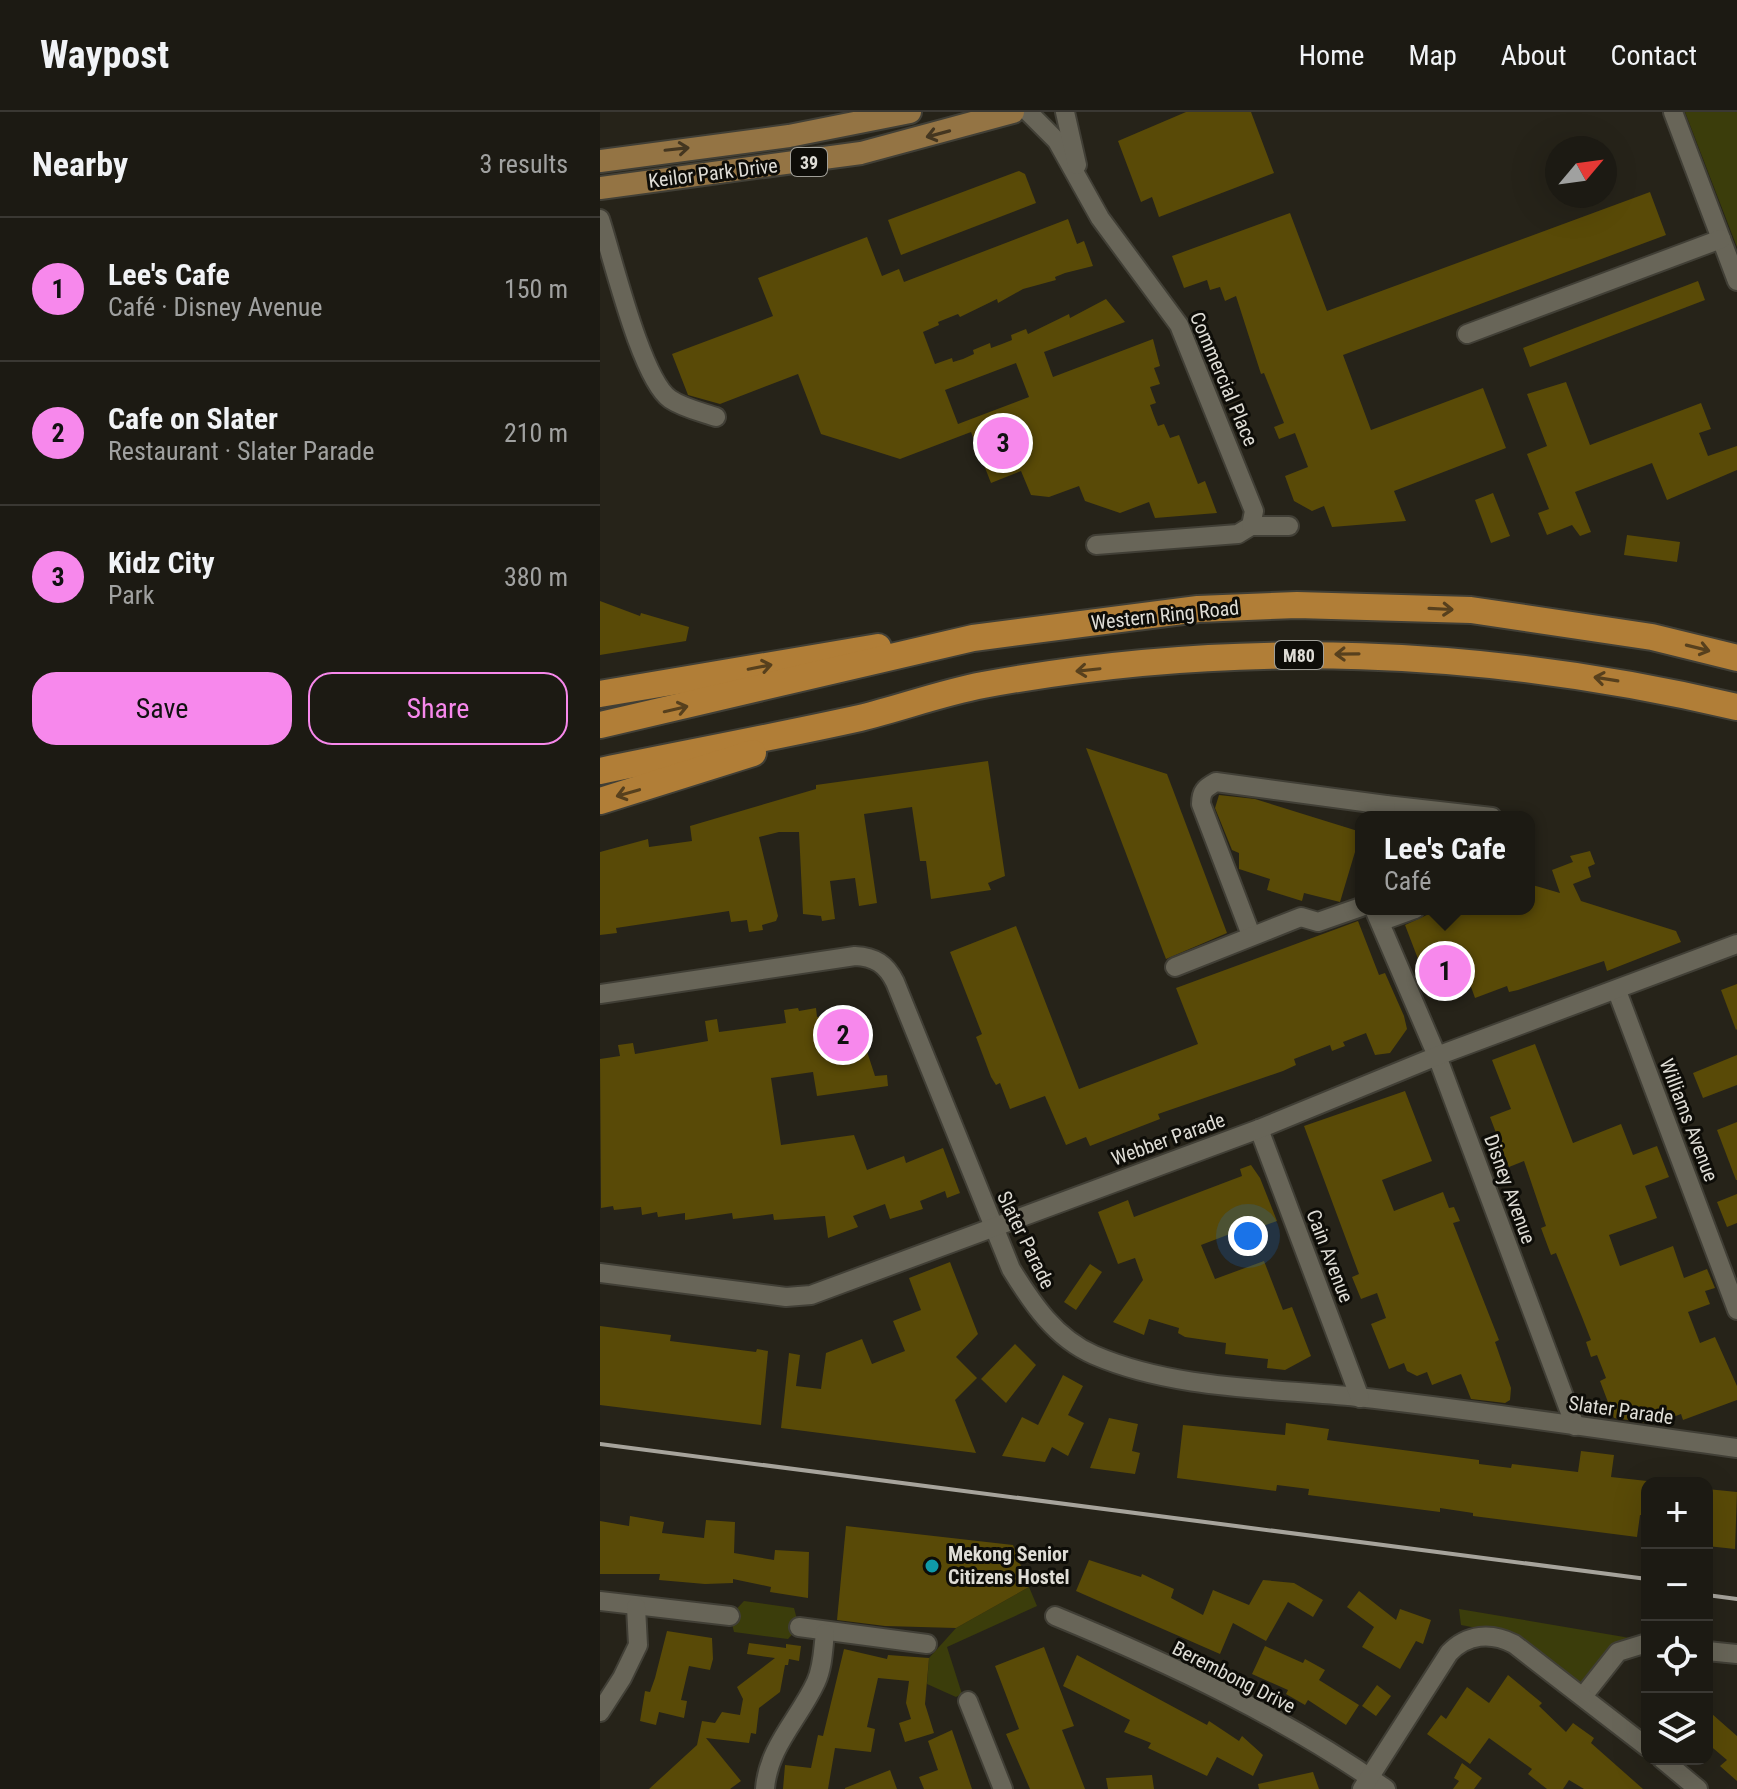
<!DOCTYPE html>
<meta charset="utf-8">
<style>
:root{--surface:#1c1a13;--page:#25231c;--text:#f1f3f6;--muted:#a0a1a0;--line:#3a3833;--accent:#f788ec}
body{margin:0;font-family:"Roboto Condensed",sans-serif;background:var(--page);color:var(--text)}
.controls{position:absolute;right:24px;bottom:24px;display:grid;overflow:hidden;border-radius:16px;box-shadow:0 8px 32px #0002}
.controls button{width:72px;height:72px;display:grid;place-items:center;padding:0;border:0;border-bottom:2px solid var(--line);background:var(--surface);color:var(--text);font:40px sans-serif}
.compass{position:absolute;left:945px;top:24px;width:72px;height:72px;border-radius:50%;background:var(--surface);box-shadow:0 8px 32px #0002;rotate:61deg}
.you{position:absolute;left:648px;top:1124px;width:28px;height:28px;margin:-20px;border:6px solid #fff;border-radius:50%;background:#1a73e8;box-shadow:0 0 0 12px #1a73e833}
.badge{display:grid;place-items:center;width:52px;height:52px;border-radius:50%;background:var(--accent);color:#111;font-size:26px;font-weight:700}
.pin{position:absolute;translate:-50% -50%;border:4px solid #fff;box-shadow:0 2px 8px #0006}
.popup{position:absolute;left:755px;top:699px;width:180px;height:104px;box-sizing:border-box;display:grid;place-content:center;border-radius:16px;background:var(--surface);filter:drop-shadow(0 2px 6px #0005);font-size:26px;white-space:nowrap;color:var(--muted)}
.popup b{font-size:30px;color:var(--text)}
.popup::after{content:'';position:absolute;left:50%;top:100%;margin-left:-16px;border:16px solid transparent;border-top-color:var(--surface)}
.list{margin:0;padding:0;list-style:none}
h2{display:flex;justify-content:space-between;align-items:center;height:104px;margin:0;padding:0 32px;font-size:34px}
h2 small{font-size:26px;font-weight:400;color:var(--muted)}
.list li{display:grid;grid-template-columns:52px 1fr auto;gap:24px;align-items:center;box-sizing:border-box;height:144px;padding:0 32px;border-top:2px solid var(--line)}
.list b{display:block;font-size:30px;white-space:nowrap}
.list p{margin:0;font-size:26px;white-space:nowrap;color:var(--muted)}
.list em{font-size:26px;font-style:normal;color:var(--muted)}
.actions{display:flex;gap:16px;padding:24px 32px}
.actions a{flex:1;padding:18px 0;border:2px solid var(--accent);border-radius:24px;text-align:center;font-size:28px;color:var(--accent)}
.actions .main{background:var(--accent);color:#111}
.icon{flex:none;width:44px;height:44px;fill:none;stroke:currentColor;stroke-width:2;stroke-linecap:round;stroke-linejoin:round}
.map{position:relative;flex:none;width:1137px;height:1677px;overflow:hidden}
header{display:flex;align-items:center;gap:48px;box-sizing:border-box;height:112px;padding:0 40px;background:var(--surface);border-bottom:2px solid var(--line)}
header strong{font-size:38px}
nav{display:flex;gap:44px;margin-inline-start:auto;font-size:28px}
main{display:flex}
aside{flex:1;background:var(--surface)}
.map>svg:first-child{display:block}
</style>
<header>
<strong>Waypost</strong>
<nav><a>Home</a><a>Map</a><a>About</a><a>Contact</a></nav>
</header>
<main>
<aside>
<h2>Nearby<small>3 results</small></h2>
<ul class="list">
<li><span class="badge">1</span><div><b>Lee's Cafe</b><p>Café · Disney Avenue</p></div><em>150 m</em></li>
<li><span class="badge">2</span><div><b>Cafe on Slater</b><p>Restaurant · Slater Parade</p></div><em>210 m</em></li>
<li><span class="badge">3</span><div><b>Kidz City</b><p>Park</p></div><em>380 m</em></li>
</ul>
<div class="actions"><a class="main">Save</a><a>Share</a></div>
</aside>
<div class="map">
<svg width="1137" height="1677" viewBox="0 0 1137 1677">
<rect width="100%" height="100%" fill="#262319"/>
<g fill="#3b3d0b">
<polygon points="1085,0 1137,0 1137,135 1135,130"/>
<polygon points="429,1475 437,1494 347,1535 362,1582 356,1585 327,1572 329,1546 356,1516"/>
<polygon points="144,1489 194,1496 199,1515 188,1527 134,1520 130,1504"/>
<polygon points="859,1497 1036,1527 1013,1533 981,1570 908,1522 861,1513"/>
</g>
<g fill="#594a07" fill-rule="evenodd">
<polygon points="586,0 651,0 674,61 559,105 552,85 541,90 518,29"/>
<polygon points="419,59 425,62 436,91 301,143 288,108"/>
<polygon points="1050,80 1066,123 743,243 771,318 883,276 906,336 794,379 806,409 732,415 724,394 712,399 694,389 685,364 708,355 695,321 679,327 674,315 684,311 664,261 661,262 636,184 625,189 620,175 610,178 607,168 584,176 572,144 690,101 727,199"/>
<path d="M468 107 477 132 484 129 493 154 465 161 455 165 456 168 423 177 398 191 397 187 360 205 358 202 338 210 339 213 323 220 335 252 352 246 353 250 363 247 374 242 373 238 390 231 391 236 402 232 412 228 411 223 426 217 428 222 469 202 470 206 506 187 525 210 444 240 453 265 553 227 560 254 554 256 560 272 550 275 556 291 550 293 554 304 558 314 564 312 570 326 579 323 598 372 605 369 617 401 555 406 549 390 520 401 485 389 479 374 449 385 431 383 421 359 391 371 371 320 300 347 221 322 198 262 120 292 88 283 72 242 173 204 158 166 267 125 282 164 299 157 304 170ZM416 251 429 285 358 312 345 278Z"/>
<polygon points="1098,169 1105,188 930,255 923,236"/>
<polygon points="966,270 990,333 1101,291 1111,317 1099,321 1108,344 1137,334 1137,358 1067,388 1052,351 975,380 991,420 980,424 972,413 947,423 938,401 949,397 927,342 947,334 927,282"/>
<polygon points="893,381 910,424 891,431 875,388"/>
<polygon points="1027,423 1080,430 1077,450 1024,443"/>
<polygon points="0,489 40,504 41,501 89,515 86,529 0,543"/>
<polygon points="486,636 567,662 627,821 566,847"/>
<polygon points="388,649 405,764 388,771 391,778 331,787 326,749 320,749 312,695 264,702 277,791 259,794 255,766 230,769 235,807 222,809 221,804 203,802 199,720 179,720 159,725 178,804 176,809 162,813 163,818 149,820 147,808 131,810 129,799 16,816 17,821 0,823 0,740 48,727 49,735 92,729 90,714 216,677 216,673"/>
<polygon points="619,683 655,687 761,720 740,790 704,781 702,789 667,778 670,767 639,757 639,741 632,738 615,696"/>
<polygon points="990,739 995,752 988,755 991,765 973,772 981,789 1076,819 1081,830 1007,859 1004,849 918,878 909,880 907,874 875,886 870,872 833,886 805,813 840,797 929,797 929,772 960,781 952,758 973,750 970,744"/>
<polygon points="758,809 779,863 785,861 804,904 807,917 790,941 775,943 766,921 743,930 745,934 732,939 730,933 694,947 696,953 683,959 558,1002 560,1007 490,1034 486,1025 466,1033 445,984 410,997 400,971 396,973 391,965 376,925 382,922 350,840 416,814 479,977 598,932 576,876"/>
<polygon points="1137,872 1137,917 1136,918 1121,878"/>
<polygon points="198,896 199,899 216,896 217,905 241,902 256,906 275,964 287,963 288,974 217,984 213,960 171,966 181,1033 254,1023 267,1058 304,1044 306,1051 343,1036 360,1081 347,1086 345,1079 320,1089 323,1097 290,1107 285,1092 253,1104 258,1115 228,1126 225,1104 174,1108 173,1102 133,1107 132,1101 85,1108 85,1101 58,1105 57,1100 42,1103 41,1095 14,1098 13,1094 1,1096 0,947 20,944 18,933 33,931 35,942 108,929 105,909 117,907 119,920 186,911 184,898"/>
<polygon points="935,932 973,1031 1021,1012 1033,1043 1057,1034 1069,1065 1045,1074 1057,1106 1009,1123 1020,1154 1073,1134 1084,1166 1107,1157 1115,1176 1105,1179 1110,1192 1088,1200 1100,1231 1115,1225 1137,1274 1137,1288 1083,1308 1081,1302 1055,1312 1014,1306 1000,1269 1006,1266 997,1243 991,1245 986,1230 991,1228 982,1205 956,1141 951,1143 941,1116 946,1114 924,1049 909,1055 890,1005 911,997 892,948"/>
<polygon points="1137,943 1137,973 1103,986 1093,961"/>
<polygon points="805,979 832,1049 782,1068 794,1099 843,1080 849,1096 854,1095 860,1109 853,1111 899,1228 895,1230 911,1276 910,1288 905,1291 871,1287 861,1262 832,1273 827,1260 817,1264 807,1259 804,1251 789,1257 771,1212 786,1206 777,1181 761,1187 752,1165 759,1162 704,1014"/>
<polygon points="1137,1010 1137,1068 1136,1068 1117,1018"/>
<polygon points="651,1053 660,1066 677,1109 652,1118 651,1114 601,1133 615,1167 664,1149 683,1198 692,1195 711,1244 685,1258 667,1256 668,1247 625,1242 626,1231 585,1225 578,1221 579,1216 549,1207 544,1223 513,1210 543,1168 535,1146 518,1152 498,1100 528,1088 534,1105 642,1064 640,1057"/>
<polygon points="1137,1082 1137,1111 1127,1115 1117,1090"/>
<polygon points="350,1150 378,1222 356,1245 377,1266 355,1288 376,1341 181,1316 189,1241 200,1243 196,1274 221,1277 226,1241 262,1227 272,1252 305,1239 293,1209 321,1198 309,1166"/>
<polygon points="490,1152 502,1160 476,1198 464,1190"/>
<polygon points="0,1214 71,1223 70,1229 156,1240 157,1237 168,1239 161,1313 0,1293"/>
<polygon points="415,1232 436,1253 406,1291 381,1267"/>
<polygon points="463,1263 483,1274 468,1303 484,1311 468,1344 452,1335 445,1350 402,1344 422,1305 438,1313"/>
<polygon points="509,1306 538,1312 532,1339 540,1341 535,1362 490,1356"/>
<polygon points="686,1311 729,1317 727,1328 879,1348 879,1352 911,1356 912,1352 978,1360 981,1339 1014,1343 1011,1365 1047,1369 1047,1404 1040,1403 1037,1425 873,1404 873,1401 840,1396 840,1400 708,1383 709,1377 677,1373 676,1379 577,1366 583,1313 685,1323"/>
<polygon points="1107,1377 1137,1380 1135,1437 1107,1434"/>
<polygon points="30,1404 64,1410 62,1421 104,1426 106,1408 135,1410 134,1441 174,1448 175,1438 209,1440 208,1486 170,1480 171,1475 133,1467 133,1471 105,1472 59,1468 60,1462 0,1462 0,1409 29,1414"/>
<polygon points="246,1414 413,1433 429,1475 356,1516 285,1514 237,1508"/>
<polygon points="489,1448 541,1465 542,1462 574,1477 571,1486 603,1503 613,1478 649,1493 663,1468 694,1471 723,1488 713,1505 688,1490 666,1529 633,1511 620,1542 476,1479"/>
<polygon points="759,1479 796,1508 800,1497 831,1508 823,1532 816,1529 800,1557 762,1535 774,1515 747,1495"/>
<polygon points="67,1519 112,1526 113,1547 110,1558 89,1554 81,1588 87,1589 84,1606 59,1600 56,1613 40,1609 45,1579 50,1580 55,1566"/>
<polygon points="149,1531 186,1536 186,1532 201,1534 199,1549 189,1547 188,1553 185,1553 180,1580 159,1596 156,1622 151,1621 149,1631 106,1626 141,1669 130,1677 49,1677 97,1633 102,1609 115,1611 122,1600 140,1603 143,1587 137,1575 175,1546 147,1542"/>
<polygon points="665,1534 703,1551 705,1547 725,1558 719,1568 759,1593 746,1613 708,1588 705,1593 686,1582 688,1578 652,1562"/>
<polygon points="444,1535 474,1614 462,1618 485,1677 430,1677 406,1622 419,1617 395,1554"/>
<polygon points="244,1537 287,1547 288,1543 329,1546 325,1592 334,1621 305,1630 299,1611 311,1607 306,1591 309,1569 278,1566 267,1615 275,1617 271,1640 235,1636 228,1677 183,1677 185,1653 211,1656 218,1623 223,1624"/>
<polygon points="477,1543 607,1613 609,1609 639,1629 642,1624 663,1643 653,1664 617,1645 607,1664 548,1636 551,1631 524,1620 530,1608 463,1574"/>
<polygon points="908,1563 942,1591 939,1594 966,1620 973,1611 994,1626 991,1631 1043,1677 984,1677 969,1668 963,1677 947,1677 928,1662 932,1657 889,1626 870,1652 827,1622 841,1603 846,1607 867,1575 889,1591"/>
<polygon points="777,1573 791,1584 776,1604 762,1594"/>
<polygon points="1112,1602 1137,1624 1137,1669 1120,1654 1127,1648 1107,1631 1107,1609"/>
<polygon points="352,1618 372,1677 324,1677 319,1665 338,1658 328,1629"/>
<polygon points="862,1651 882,1666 874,1677 853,1677 859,1669 854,1666"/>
<polygon points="290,1658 297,1677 245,1677 245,1676"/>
<polygon points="713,1660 719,1677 659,1677 658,1672"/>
<polygon points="552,1663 554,1677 508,1677 506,1666"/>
</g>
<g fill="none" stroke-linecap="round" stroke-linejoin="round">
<defs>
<g id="minor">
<polyline points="428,0 457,29 500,106 579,213 654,399 651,414 638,422 496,433"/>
<polyline points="465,0 477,53"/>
<polyline points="1073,0 1137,169"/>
<path d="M0 107C12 143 41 267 70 287 83 296 101 300 116 305"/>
<polyline points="867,222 1121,127"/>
<polyline points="651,414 689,414"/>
<polyline points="786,693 892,705"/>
<polyline points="774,797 837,944 975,1314"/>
<polyline points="782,809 815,797"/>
<path d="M651 823 601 692C601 679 605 676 616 670L786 693 785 705"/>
<polyline points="575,855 701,805 718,810 761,795"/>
<polyline points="1017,879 1137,1198"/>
<path d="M0 882 255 844C275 845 286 852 295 870L411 1157C432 1191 455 1226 494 1243 575 1278 671 1276 757 1285 884 1299 1011 1319 1137 1336"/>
<polyline points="659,1017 760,1286"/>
<polyline points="0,1161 186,1185 211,1183 659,1017 837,944 1137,832"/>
<polyline points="0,1489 130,1504"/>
<path d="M455 1504C569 1551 686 1606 786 1677"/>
<polyline points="199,1515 327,1532"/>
<polyline points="1107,1539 1137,1542"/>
<polyline points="984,1583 1018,1540 1047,1531"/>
<polyline points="368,1589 403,1677"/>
<polyline points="0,1600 22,1566 38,1533 36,1495"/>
<polyline points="1062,1647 1098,1677"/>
<path d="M165 1677C168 1635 199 1607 216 1570 223 1555 223 1537 225 1521"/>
<path d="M762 1677 849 1541C867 1522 891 1520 914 1532L1047 1635"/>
</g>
<g id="major">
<polyline points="0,49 189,24 310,0"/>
<polyline points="0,76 261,41 413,0"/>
</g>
<g id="highway">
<polyline points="0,582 278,535"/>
<polyline points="0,613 373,526 598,497 697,493 871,498 1052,525 1137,546"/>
<path d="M0 659C87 641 174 625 260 606 301 596 341 581 383 573 638 526 885 536 1137 595"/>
<polyline points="0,689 153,641"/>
</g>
</defs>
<use href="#minor" stroke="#413f36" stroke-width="22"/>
<use href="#major" stroke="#413f36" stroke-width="26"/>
<use href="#highway" stroke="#413f36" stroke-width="30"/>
<use href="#minor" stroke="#686558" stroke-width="18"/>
<use href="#major" stroke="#947444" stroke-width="22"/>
<use href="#highway" stroke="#b17e37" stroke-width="26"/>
<g stroke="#a7a49c" stroke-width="4">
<polyline points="0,1332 1047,1467"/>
<polyline points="1107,1483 1137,1487"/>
</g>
</g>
<defs><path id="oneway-shaft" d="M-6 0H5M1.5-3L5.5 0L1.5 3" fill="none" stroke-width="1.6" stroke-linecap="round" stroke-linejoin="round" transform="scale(2)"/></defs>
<g stroke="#443620">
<use href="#oneway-shaft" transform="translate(338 22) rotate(165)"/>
<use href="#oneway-shaft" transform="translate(77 37) rotate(-6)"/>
</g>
<g stroke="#57401d">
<use href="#oneway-shaft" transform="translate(841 497) rotate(3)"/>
<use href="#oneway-shaft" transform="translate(1098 536) rotate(14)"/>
<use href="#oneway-shaft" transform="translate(747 542) rotate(179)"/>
<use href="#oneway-shaft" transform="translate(160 555) rotate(-11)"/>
<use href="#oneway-shaft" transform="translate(488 558) rotate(174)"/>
<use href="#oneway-shaft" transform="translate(1006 567) rotate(-171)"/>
<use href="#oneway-shaft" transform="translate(76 597) rotate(-13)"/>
<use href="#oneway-shaft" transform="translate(28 681) rotate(164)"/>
</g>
<circle fill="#0f9aa8" stroke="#0e0d08" stroke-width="3" cx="332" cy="1454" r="8"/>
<g text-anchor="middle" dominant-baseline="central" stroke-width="6" stroke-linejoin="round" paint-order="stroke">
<g fill="#0e0d08" stroke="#a09f98" stroke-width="2">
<rect x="191" y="36" width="36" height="28" rx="6"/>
<rect x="675" y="529" width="48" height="28" rx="6"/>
</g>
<g font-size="18" font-weight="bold" fill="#dfddd6">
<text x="209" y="50">39</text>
<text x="699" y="543">M80</text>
</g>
<g font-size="20" fill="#dfddd6" stroke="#0e0d08">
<text transform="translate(113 61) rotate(-7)">Keilor Park Drive</text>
<text transform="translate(624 267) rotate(67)">Commercial Place</text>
<text transform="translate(565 503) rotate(-6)">Western Ring Road</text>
<text transform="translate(1089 1008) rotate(69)">Williams Avenue</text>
<text transform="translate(568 1027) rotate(-20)">Webber Parade</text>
<text transform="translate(910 1077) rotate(70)">Disney Avenue</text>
<text transform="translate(426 1128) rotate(64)">Slater Parade</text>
<text transform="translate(730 1144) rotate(69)">Cain Avenue</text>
<text transform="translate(1021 1298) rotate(8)">Slater Parade</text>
<text transform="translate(634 1565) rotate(27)">Berembong Drive</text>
</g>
<g font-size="20" font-weight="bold" fill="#dfddd6" stroke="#0e0d08" text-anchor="start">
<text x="348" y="1442">Mekong Senior<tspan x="348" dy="23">Citizens Hostel</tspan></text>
</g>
</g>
</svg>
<div class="controls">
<button>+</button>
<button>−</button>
<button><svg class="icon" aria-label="locate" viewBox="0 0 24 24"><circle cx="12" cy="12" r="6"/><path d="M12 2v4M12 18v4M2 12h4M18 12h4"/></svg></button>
<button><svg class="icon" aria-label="layers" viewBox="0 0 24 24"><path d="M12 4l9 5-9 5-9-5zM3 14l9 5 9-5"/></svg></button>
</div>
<svg class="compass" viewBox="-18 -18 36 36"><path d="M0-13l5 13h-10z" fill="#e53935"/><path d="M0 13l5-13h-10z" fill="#a0a1a0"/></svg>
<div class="you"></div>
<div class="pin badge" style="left:845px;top:859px">1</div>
<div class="popup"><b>Lee's Cafe</b>Café</div>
<div class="pin badge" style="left:243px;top:923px">2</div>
<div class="pin badge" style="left:403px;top:331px">3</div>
</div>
</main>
